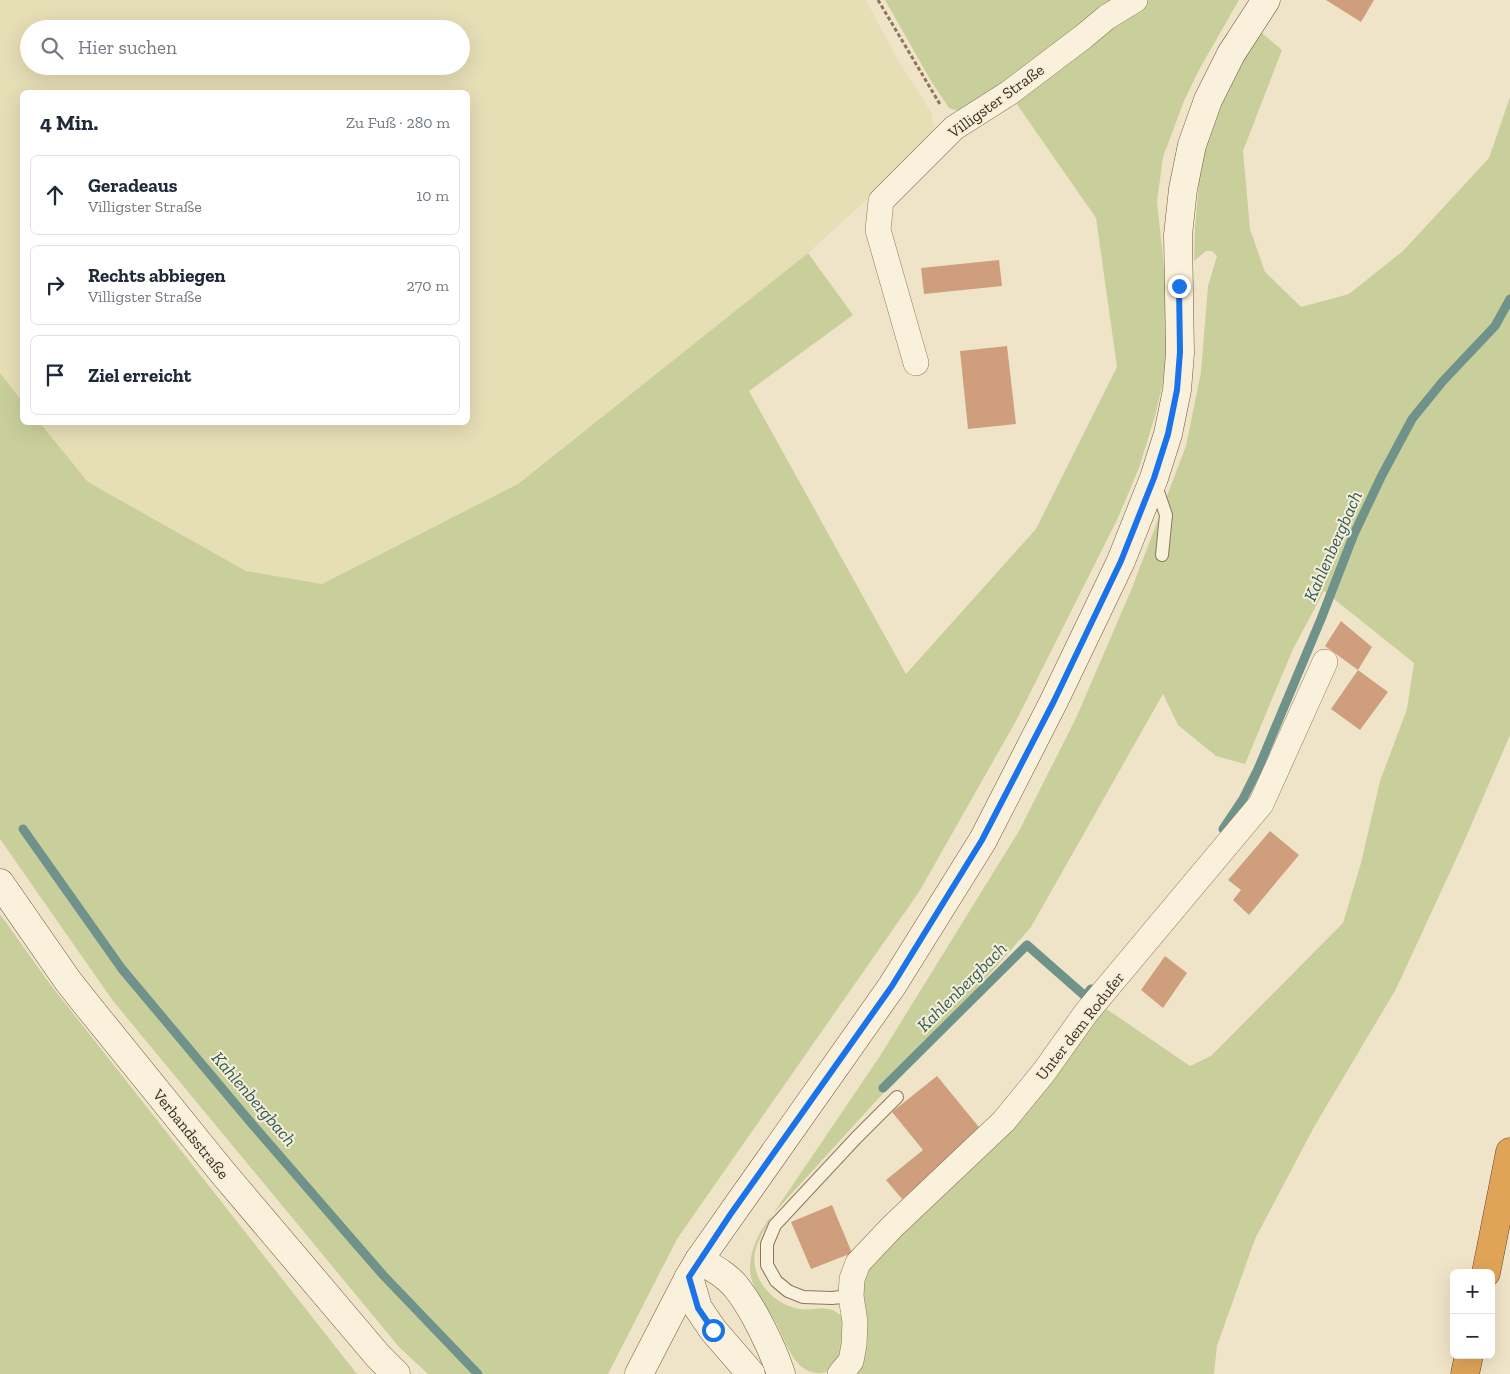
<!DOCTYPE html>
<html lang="de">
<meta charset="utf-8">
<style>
:root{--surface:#fff;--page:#f2f2f3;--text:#1f2937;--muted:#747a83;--line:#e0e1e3}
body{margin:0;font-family:"Zilla Slab",serif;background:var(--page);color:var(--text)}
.controls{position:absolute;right:15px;bottom:15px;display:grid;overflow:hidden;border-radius:8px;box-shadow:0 5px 20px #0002}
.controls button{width:45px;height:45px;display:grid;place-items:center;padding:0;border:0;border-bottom:1px solid var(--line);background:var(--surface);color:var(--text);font:25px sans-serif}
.stop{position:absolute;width:15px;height:15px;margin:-11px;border:4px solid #1a73e8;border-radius:50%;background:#fff}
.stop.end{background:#1a73e8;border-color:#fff;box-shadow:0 1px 5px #0008}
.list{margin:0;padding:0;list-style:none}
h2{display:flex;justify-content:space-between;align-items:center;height:65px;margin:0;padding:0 20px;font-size:21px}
h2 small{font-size:16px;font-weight:400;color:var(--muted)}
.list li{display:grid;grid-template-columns:32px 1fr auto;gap:15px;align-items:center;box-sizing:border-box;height:80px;margin:0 10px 10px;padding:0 10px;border:1px solid var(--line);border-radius:8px}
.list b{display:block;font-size:19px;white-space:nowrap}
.list p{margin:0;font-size:16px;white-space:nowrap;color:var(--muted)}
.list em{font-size:16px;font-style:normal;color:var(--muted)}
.icon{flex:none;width:28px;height:28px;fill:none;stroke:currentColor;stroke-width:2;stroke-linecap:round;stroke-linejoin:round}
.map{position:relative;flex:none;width:1510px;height:1374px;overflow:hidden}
.search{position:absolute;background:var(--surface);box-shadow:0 5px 20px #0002;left:20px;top:20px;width:450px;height:55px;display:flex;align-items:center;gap:12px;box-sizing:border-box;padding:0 18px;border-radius:28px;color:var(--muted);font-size:19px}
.panel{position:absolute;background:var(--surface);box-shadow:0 5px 20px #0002;left:20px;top:90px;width:450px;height:335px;border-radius:8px}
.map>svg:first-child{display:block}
</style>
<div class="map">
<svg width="1510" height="1374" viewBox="0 0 1510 1374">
<rect width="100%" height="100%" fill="#f0e4c8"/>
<path fill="#e6deb5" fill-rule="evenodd" d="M0 0H866L896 57 931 112 934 127 931 139 915 156 808 253 518 484 322 584 246 571 88 482 40 423 468 422V92H22V401L0 373ZM29 29H461V66H29Z"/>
<g fill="#c9cf9b">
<polygon points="885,0 1239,0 1200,68 1184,101 1163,157 1157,202 1170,322 1165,374 1155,416 1139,468 1117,520 1016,721 919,892 677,1239 608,1374 428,1374 399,1347 113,1001 0,839 0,373 22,401 22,422 40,423 88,482 246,571 322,584 518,484 808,253 853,315 749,391 906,674 1036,529 1117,367 1096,218 1009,93 1053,51 958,111 949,108 931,81"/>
<path d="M1262 33 1282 50 1243 151 1250 229 1265 272 1301 307 1349 294 1403 251 1489 158 1510 97V735L1463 844 1396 989 1314 1127 1255 1239 1217 1346 1214 1374H854L863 1323V1268L1102 1006 1190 1066 1211 1056 1343 923 1361 863 1380 781 1407 709 1414 663 1324 591 1293 649 1245 764 1216 756 1178 725 1163 694 1031 927 929 1043 773 1214C767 1225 760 1236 756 1248 748 1277 772 1304 799 1309 812 1311 829 1304 840 1315 846 1320 845 1328 845 1336 845 1348 842 1358 834 1367 831 1371 823 1374 817 1373 793 1371 786 1341 776 1323 767 1307 750 1288 750 1269 750 1248 760 1230 773 1214L880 1056 1019 831 1076 718 1132 588 1186 446 1201 372 1208 286 1217 256 1212 251H1206L1194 261 1195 228 1202 146 1227 85Z"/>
<polygon points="0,914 50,984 357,1374 0,1374"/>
</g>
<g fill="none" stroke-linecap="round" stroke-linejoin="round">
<g stroke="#6f938a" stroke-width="9">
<polyline points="23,829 122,969 252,1124 383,1275 478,1374"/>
<polyline points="1223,829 1243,799 1258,769 1321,619 1354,534 1382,475 1412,419 1443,381 1495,326 1510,299"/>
<polyline points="883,1088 1027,945 1085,996 1091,989"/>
</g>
</g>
<g fill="#cf9f7d">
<polygon points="1326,0 1374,0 1361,22"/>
<polygon points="999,260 1002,286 924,294 921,268"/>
<polygon points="1007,346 1016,424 968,429 960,351"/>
<polygon points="1341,621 1372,647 1358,670 1388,692 1360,730 1331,709 1358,670 1325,646"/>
<polygon points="1270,831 1299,855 1249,915 1233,900 1241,890 1228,880"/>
<polygon points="1165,956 1187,973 1163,1008 1141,990"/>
<polygon points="937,1076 983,1132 902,1199 886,1180 923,1150 892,1112"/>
<polygon points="832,1205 852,1253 811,1269 791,1222"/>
</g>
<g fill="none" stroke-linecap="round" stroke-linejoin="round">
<defs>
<g id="lane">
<polyline points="1155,483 1166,515 1162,555"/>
<polyline points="851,1296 832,1298 803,1297 788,1291 776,1281 767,1265 767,1244 775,1225 856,1138 897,1097"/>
</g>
<g id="street">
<polyline points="916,363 878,230 881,201 954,128 1009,93 1083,37 1107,17 1135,0"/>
<polyline points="840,1374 851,1361 854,1345 855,1322 851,1296 852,1279 858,1263 892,1227 1004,1121 1044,1072 1086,1013 1261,804 1325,662"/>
</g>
<g id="secondary">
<polyline points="0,883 68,981 87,1005 223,1173 378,1356 396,1374"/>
<path d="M699 1260C713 1268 727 1275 737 1288 754 1310 772 1347 781 1374"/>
<polyline points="689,1277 698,1308 713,1330 751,1374"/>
<polyline points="639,1374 689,1277 699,1260 892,986 983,840 1054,701 1121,561 1154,478 1168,434 1177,390 1180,353 1178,235 1183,189 1192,145 1208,100 1231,54 1266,0"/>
</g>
<g id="highway">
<polyline points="1486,1273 1510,1152"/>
<polyline points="1465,1374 1469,1355"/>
</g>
</defs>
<use href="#lane" stroke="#8d765c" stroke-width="14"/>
<use href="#street" stroke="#8d765c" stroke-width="26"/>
<use href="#secondary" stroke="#6f573f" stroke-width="29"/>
<use href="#highway" stroke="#5b4430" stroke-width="29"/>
<polyline stroke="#8d765c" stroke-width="3" stroke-dasharray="4 2.5" stroke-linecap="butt" points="878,0 941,106"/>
<use href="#lane" stroke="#faf1dc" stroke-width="12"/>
<use href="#street" stroke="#faf1dc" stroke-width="25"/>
<use href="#secondary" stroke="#faf1dc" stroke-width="28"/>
<use href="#highway" stroke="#e0a458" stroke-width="28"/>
</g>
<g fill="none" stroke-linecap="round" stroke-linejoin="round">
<polyline stroke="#1a73e8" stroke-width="6" points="713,1330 698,1308 689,1277 730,1215 892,986 982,840 1054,701 1121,561 1154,478 1168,434 1177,390 1180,352 1179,286"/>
</g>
<g text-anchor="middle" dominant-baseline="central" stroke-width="4" stroke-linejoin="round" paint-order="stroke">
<g font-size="16" fill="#3d2e20" stroke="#f7eed8">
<text transform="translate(996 101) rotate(-36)">Villigster Straße</text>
<text transform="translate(1080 1026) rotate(-52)">Unter dem Rodufer</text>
<text transform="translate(191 1134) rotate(51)">Verbandsstraße</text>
</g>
<g font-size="18" font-style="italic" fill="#2f5d5a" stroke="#f7eed8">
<text transform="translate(1333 546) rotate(-66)">Kahlenbergbach</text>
<text transform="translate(962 987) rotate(-45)">Kahlenbergbach</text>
<text transform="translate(254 1099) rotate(49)">Kahlenbergbach</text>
</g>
</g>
</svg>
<div class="controls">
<button>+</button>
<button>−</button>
</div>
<div class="stop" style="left:713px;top:1330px"></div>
<div class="stop end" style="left:1179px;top:286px"></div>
<div class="search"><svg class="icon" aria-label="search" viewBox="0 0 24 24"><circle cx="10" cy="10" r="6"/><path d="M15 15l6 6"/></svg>Hier suchen</div>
<section class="panel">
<h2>4 Min.<small>Zu Fuß · 280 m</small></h2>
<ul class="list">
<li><svg class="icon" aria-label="ahead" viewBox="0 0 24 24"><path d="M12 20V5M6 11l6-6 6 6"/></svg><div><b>Geradeaus</b><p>Villigster Straße</p></div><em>10 m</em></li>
<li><svg class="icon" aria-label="right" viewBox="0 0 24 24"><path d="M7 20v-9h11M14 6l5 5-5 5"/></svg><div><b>Rechts abbiegen</b><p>Villigster Straße</p></div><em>270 m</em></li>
<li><svg class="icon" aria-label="arrive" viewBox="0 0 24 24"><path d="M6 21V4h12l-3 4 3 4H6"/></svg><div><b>Ziel erreicht</b></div></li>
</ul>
</section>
</div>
